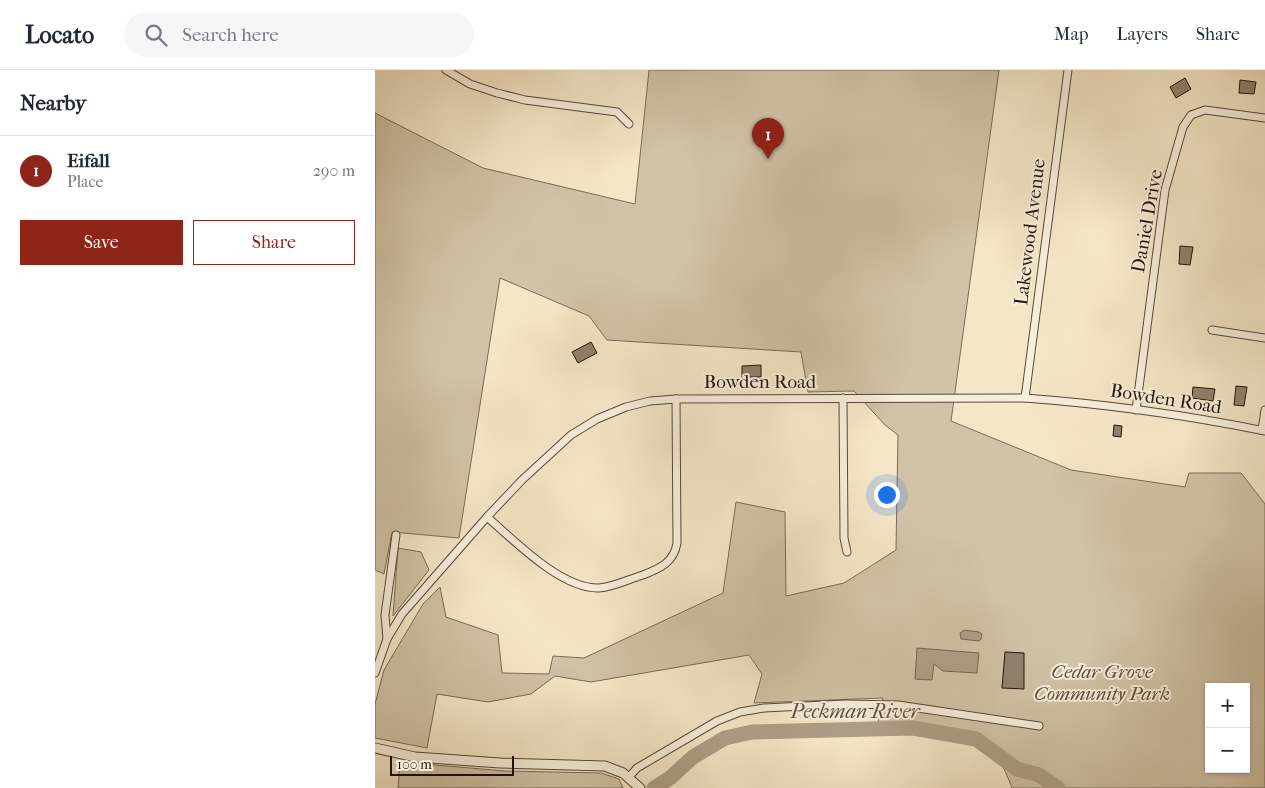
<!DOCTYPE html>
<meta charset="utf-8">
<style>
:root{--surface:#fff;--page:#f6f6f7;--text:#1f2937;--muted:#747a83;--line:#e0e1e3;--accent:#8f2418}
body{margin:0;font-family:"IM FELL French Canon",serif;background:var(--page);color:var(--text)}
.controls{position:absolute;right:15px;bottom:15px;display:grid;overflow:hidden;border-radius:0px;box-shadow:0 1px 4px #0004}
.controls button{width:45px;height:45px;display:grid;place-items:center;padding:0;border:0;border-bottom:1px solid var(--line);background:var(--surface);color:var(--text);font:25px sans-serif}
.scale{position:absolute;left:15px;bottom:12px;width:124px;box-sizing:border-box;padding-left:5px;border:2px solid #221408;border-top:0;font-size:14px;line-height:18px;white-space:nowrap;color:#221408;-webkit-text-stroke:4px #f8efdb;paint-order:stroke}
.you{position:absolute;left:511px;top:424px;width:18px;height:18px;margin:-12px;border:4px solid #fff;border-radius:50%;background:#1a73e8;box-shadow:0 0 0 8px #1a73e833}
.badge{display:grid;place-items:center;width:32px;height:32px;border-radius:50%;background:var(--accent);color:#fff;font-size:16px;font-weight:700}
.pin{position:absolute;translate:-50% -41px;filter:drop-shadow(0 1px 2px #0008)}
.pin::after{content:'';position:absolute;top:26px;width:18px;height:15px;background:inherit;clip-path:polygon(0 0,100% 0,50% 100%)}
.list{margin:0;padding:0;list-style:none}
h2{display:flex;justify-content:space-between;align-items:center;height:65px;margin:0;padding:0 20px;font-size:21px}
h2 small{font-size:16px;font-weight:400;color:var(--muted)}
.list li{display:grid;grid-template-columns:32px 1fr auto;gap:15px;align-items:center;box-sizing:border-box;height:70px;padding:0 20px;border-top:1px solid var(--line)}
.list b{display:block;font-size:19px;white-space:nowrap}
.list p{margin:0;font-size:16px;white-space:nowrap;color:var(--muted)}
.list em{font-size:16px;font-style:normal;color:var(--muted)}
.actions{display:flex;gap:10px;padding:15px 20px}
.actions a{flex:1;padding:11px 0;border:1px solid var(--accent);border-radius:0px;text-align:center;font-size:18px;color:var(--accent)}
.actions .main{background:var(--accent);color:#fff}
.icon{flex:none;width:28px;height:28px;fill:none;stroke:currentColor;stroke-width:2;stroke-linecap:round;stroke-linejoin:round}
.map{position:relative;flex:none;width:890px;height:718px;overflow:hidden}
header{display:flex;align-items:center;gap:30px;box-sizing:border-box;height:70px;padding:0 25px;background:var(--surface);border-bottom:1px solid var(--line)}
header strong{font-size:24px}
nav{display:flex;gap:28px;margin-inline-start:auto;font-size:18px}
.search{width:350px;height:45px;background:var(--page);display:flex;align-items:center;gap:12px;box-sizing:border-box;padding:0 18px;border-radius:28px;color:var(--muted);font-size:19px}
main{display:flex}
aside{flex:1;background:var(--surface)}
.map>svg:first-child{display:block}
</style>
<header>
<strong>Locato</strong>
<div class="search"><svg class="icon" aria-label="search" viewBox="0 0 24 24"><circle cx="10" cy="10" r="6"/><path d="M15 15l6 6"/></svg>Search here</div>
<nav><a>Map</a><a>Layers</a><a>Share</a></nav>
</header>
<main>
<aside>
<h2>Nearby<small></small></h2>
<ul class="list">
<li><span class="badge">1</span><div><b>Eifall</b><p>Place</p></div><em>290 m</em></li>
</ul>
<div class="actions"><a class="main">Save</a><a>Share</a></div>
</aside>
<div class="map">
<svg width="890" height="718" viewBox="0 0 890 718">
<rect width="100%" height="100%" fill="#f4e7c8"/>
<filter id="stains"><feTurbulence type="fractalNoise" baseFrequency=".004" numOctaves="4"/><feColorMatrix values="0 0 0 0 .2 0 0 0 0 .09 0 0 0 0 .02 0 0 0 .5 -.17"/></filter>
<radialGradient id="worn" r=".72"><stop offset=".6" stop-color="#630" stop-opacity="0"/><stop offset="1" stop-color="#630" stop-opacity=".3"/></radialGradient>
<g fill="#d0c3a7" stroke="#796c58" fill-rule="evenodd">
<path d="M274 0H624L576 351 696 400 810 417 814 403H866L890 434V718H637C633 708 628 694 621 687 602 668 528 662 501 662L508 628 379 633 387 604 374 585 216 612 180 606 156 624 113 632 62 624 52 678 0 668V634L9 600 48 534 65 517 71 547 123 565 127 603 174 604 178 586 209 588 348 523 361 432 410 442 411 526 469 513 521 480 523 365 510 355 479 321 433 322 426 282 232 270 214 246 125 208 84 468 17 462 9 504 0 500V43L108 98 260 134ZM834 617H871V699H834Z"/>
<polygon points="23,478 46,482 54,500 18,546"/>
<polygon points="25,692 130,701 226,703 244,709 248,718 23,718"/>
</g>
<g fill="#ad9f87" stroke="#756754">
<polygon points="589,560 604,562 607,564 606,569 604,571 586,569 585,563"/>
<polygon points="542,578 604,583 602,603 568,601 559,594 557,610 540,609"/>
</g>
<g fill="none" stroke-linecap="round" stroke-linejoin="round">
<polyline stroke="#ad9f87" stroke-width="15" points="279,718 295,708 318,687 350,668 377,662 538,658 601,669 642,699 664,705 683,718"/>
</g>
<g fill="#8f826c" stroke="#221408">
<polygon points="810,8 816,19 801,28 795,17"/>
<polygon points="865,10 881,12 879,24 864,23"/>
<polygon points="805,176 818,177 815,195 804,194"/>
<polygon points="216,272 222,283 203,293 197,282"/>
<polygon points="386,295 386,307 367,307 367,296"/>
<polygon points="861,316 872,317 869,336 859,335"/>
<polygon points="818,317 840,319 838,331 817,328"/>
<polygon points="739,355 747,356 746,367 738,366"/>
<polygon points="630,582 649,583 649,619 627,618"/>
</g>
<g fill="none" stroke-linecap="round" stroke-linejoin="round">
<defs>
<g id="minor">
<polyline points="71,0 95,14 122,23 150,30 242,42 254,54"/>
<polyline points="837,260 890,268"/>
<polyline points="468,328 469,468 472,482"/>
<polyline points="650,328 693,0"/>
<polyline points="761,340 790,120 808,57 816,45 830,40 890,48"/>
<polyline points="887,360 890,340"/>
<path d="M112 447C140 471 186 519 224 518 239 517 254 509 268 505 286 498 299 492 302 473L301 329"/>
<polyline points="12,569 10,545 21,465"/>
<path d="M0 603 12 569 27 544 112 447 147 410 196 365 222 349 251 337 275 331 301 329 650 328C730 334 811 345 890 361"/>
<polyline points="254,707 262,698 342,651 365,642 389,638 470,634 523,635 664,656"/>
</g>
<polyline id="tertiary" points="0,678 40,687 125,693 230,696 248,703 265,718"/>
</defs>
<use href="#minor" stroke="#564938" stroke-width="9"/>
<use href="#tertiary" stroke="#564938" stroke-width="11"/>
<use href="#minor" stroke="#f8efdb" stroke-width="7"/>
<use href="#tertiary" stroke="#f8efdb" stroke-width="9"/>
</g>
<g text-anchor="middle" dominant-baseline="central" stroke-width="4" stroke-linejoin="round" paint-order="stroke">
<g font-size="19" fill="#221408" stroke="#f8efdb">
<text transform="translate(772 151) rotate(-80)">Daniel Drive</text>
<text transform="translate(655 162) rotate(-83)">Lakewood Avenue</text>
<text x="385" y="312">Bowden Road</text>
<text transform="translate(791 329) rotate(9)">Bowden Road</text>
</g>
<g font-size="19" font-style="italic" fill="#5f5140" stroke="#f8efdb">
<text x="727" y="602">Cedar Grove<tspan x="727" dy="22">Community Park</tspan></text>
</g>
<g font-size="20" font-style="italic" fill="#615341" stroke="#f8efdb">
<text x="480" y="641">Peckman River</text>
</g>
</g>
<rect width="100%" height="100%" filter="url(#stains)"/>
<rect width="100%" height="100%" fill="url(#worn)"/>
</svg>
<div class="controls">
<button>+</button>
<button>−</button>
</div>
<div class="scale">100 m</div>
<div class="you"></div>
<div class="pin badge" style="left:393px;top:89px">1</div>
</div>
</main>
